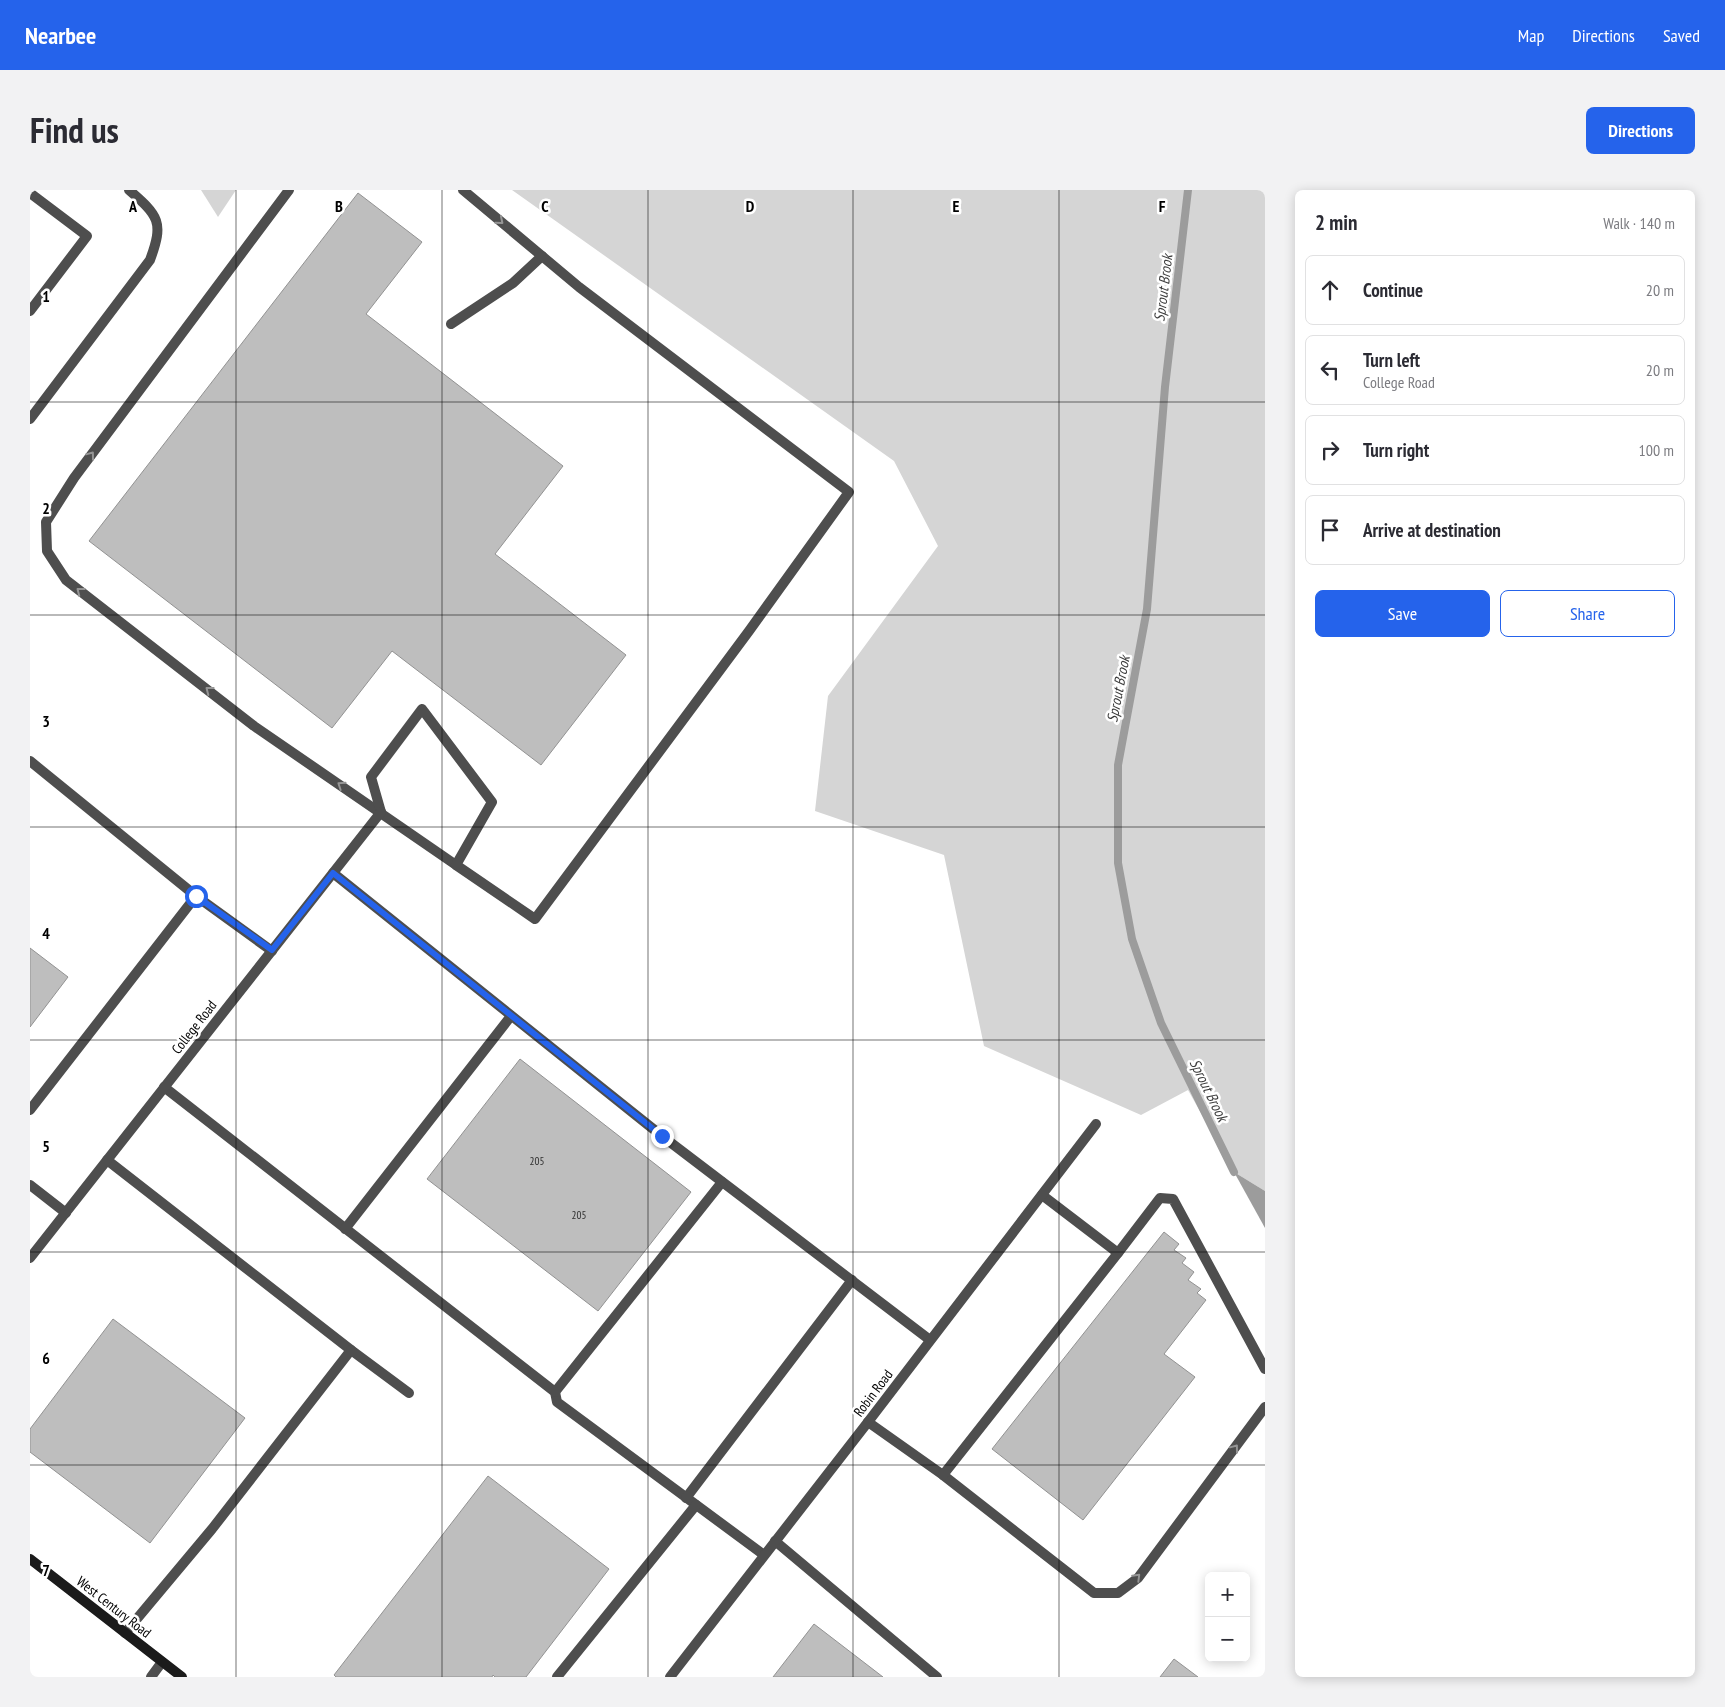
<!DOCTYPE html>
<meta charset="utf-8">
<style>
:root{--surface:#fff;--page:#f2f2f3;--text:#2b2b33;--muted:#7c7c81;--line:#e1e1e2;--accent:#2563eb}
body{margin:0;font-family:"PT Sans Narrow",sans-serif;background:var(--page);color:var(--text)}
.controls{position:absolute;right:15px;bottom:15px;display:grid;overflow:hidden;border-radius:8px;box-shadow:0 2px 12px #0003}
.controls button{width:45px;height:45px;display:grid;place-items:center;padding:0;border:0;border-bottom:1px solid var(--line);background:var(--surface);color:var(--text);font:25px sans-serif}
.stop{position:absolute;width:15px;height:15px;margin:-11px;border:4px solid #2563eb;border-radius:50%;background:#fff}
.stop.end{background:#2563eb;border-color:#fff;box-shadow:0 1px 5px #0008}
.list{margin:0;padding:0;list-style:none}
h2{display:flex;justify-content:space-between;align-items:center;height:65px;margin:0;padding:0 20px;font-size:21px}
h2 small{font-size:16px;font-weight:400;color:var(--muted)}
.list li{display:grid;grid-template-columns:32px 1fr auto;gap:15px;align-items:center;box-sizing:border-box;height:70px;margin:0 10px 10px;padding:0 10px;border:1px solid var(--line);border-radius:8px}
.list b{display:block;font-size:19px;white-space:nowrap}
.list p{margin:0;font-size:16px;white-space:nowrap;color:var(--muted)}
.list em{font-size:16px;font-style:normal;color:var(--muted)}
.actions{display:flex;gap:10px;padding:15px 20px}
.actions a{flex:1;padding:11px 0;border:1px solid var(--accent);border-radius:8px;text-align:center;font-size:18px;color:var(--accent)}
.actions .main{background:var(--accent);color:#fff}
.icon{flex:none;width:28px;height:28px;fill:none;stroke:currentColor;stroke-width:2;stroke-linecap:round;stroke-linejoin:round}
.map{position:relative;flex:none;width:1235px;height:1487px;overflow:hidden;border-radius:8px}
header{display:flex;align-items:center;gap:30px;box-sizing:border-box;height:70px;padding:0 25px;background:var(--accent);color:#fff}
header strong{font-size:24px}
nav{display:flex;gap:28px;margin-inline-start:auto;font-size:18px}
.intro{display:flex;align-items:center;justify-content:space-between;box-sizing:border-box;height:120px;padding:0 30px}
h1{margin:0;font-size:35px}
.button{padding:12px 22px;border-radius:8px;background:var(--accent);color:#fff;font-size:18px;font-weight:700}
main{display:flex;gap:30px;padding:0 30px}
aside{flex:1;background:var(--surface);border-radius:8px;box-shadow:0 2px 12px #0003}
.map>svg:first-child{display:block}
</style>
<header>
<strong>Nearbee</strong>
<nav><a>Map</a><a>Directions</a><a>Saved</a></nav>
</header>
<div class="intro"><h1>Find us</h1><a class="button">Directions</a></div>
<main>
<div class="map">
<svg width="1235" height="1487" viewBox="0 0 1235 1487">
<rect width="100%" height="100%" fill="#fff"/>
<g fill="#d5d5d5">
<polygon points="171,0 206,0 188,27"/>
<polygon points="482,0 1235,0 1235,1001 1204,982 1158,900 1111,925 954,856 914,665 785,621 798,506 908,356 864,271"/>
</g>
<polygon fill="#9c9c9c" points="1204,982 1235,1001 1235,1038"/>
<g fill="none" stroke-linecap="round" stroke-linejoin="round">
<polyline stroke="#9c9c9c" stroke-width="8" points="1158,0 1135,197 1117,419 1088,575 1088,673 1102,749 1131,833 1204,982"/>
</g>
<g fill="#bebebe" stroke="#929292">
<polygon points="328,3 392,52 336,124 533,276 465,364 596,465 511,575 362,461 302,538 59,351"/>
<polygon points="0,758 38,787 0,837"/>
<polygon points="490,869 661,1002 568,1121 397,989"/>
<polygon points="1134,1042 1149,1054 1144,1060 1156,1068 1152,1073 1164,1082 1158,1090 1171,1099 1167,1103 1176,1110 1134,1164 1165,1187 1053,1330 962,1259"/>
<polygon points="83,1129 215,1228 120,1353 0,1262 0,1239"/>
<polygon points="458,1286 579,1379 496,1487 465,1487 463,1485 462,1487 306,1487 304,1485"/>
<polygon points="784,1434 853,1487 743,1487"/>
<polygon points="1144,1469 1168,1487 1130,1487"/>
</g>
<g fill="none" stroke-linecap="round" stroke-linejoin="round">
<g stroke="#4e4e4e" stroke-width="10">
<polyline points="259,0 44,288 16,332 17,361 36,390 224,536 426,675"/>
<polyline points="0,3 57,46 0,121"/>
<polyline points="421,134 483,93 512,66"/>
<path d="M0 229 120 70C134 32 129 26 99 0"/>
<polyline points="0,571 166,706 0,920"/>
<polyline points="351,622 341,587 392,519 462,612 426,675 505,729 719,441 819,302 549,97 433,0"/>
<polyline points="303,683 632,946 900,1150"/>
<polyline points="166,706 242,761"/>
<polyline points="134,897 525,1202 527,1212 734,1365"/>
<polyline points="77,970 321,1160 182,1339 95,1443"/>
<polyline points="0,995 36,1023"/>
<polyline points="315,1039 481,826"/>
<polyline points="1088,1063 1130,1008 1143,1009 1235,1179"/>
<polyline points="0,1068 351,622"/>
<polyline points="321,1160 379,1203"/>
<polyline points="525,1202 692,992"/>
<polyline points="838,1232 913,1285 1064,1403 1088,1403 1108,1388 1235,1217"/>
<polyline points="913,1285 1088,1063 1012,1005"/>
<polyline points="656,1308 822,1090"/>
<polyline points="745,1351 907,1487"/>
<polyline points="527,1487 666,1315"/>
</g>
<g stroke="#4e4e4e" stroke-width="10">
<polyline points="121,1487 132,1472"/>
<polyline points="640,1487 838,1232 1066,934"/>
</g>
<polyline stroke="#1b1b1b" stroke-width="10" points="0,1369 152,1487"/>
</g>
<defs><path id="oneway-chevron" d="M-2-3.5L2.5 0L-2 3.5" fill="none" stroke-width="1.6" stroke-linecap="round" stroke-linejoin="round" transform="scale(1.25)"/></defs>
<g stroke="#959595">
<use href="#oneway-chevron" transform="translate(470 31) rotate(40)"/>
<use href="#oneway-chevron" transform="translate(61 265) rotate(-53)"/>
<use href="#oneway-chevron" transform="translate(50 401) rotate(-142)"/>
<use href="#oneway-chevron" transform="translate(179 500) rotate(-142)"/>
<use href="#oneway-chevron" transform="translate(311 595) rotate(-146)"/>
<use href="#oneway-chevron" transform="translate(1205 1258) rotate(-53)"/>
<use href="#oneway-chevron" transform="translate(1107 1387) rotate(-45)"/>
</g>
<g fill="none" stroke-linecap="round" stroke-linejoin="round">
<polyline stroke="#2563eb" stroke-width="6" points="166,706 242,760 303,683 632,946"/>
</g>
<path fill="none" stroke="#000" stroke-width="1" stroke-opacity="0.55" d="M206 0V1487M412 0V1487M618 0V1487M823 0V1487M1029 0V1487M0 212H1235M0 425H1235M0 637H1235M0 850H1235M0 1062H1235M0 1275H1235"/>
<g text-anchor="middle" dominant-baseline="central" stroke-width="5" stroke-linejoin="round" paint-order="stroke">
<g font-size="11" fill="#303030">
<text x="507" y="971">205</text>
<text x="549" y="1025">205</text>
</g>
<g font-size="14" fill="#000" stroke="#fff">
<text transform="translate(164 837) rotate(-52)">College Road</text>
<text transform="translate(843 1203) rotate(-53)">Robin Road</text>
<text transform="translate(84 1417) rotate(38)">West Century Road</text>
</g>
<g font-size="15" font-style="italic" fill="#3d3d3d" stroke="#fff">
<text transform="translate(1133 98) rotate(-83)">Sprout Brook</text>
<text transform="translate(1088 499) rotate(-79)">Sprout Brook</text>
<text transform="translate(1179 900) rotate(64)">Sprout Brook</text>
</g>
</g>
<g font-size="16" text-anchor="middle" font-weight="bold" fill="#000" stroke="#fff" stroke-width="5" stroke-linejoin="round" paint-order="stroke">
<text x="103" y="22">A</text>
<text x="309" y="22">B</text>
<text x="515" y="22">C</text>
<text x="720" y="22">D</text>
<text x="926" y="22">E</text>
<text x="1132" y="22">F</text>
<text x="16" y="112">1</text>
<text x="16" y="324">2</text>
<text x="16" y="537">3</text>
<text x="16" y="749">4</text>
<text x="16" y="962">5</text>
<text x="16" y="1174">6</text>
<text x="16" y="1386">7</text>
</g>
</svg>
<div class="controls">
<button>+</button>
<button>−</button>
</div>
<div class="stop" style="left:166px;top:706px"></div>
<div class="stop end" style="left:632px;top:946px"></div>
</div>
<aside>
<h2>2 min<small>Walk · 140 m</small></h2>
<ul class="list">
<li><svg class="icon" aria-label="ahead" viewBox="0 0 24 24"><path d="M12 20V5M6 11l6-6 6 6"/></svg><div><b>Continue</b></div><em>20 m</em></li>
<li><svg class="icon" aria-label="left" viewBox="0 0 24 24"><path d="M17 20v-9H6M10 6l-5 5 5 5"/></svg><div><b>Turn left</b><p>College Road</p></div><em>20 m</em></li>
<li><svg class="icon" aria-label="right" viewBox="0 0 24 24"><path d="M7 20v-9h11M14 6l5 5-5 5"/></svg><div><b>Turn right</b></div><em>100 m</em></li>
<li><svg class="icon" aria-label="arrive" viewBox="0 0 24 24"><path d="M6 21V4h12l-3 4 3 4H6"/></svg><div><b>Arrive at destination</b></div></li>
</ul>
<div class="actions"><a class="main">Save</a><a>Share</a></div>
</aside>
</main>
